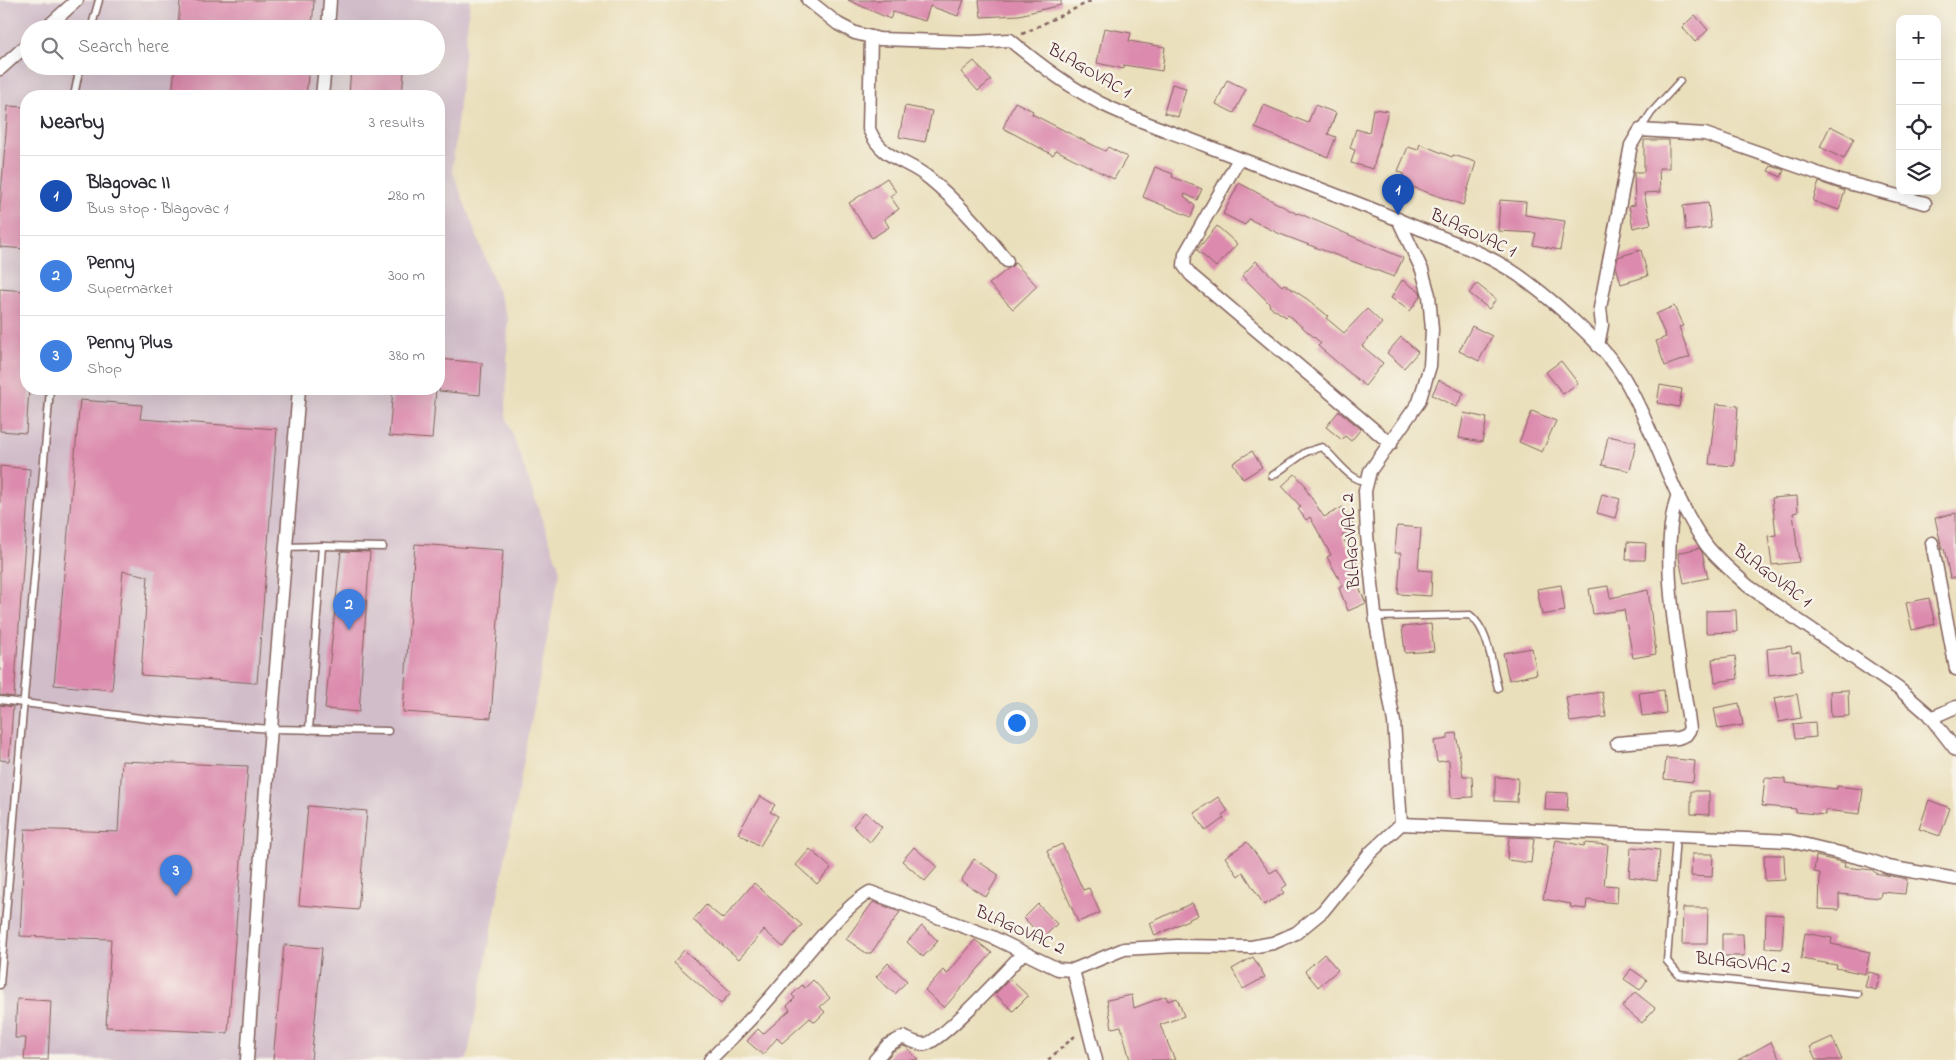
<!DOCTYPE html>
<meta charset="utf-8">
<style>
:root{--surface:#fff;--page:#f7f7f7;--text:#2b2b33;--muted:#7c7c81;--line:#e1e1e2;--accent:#c8321e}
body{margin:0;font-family:"Indie Flower",sans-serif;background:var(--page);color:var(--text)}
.controls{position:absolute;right:15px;top:15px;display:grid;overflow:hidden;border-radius:10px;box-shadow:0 5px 20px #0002}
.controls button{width:45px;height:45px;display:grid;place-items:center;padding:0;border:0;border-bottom:1px solid var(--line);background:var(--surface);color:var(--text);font:25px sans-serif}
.you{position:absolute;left:1016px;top:722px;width:18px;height:18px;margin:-12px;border:4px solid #fff;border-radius:50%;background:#1a73e8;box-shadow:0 0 0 8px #1a73e833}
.badge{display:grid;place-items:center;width:32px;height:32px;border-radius:50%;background:var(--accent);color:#fff;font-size:16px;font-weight:700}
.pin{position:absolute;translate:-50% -41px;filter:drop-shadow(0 1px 2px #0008)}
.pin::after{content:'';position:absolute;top:26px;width:18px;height:15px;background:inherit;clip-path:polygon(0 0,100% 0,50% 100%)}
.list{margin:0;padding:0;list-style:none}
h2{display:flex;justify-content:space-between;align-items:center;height:65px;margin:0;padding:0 20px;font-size:21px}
h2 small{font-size:16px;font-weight:400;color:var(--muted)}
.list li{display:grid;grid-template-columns:32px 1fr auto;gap:15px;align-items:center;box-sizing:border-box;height:80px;padding:0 20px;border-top:1px solid var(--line)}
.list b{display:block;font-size:19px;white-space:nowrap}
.list p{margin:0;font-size:16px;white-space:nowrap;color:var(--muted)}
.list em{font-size:16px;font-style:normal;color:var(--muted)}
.icon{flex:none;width:28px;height:28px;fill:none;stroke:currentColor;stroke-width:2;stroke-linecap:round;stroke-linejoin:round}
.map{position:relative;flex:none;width:1956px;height:1060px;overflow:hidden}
.search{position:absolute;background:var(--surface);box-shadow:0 5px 20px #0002;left:20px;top:20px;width:425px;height:55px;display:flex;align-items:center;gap:12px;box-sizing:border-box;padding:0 18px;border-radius:28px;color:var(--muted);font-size:19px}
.panel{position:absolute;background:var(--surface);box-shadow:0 5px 20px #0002;left:20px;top:90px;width:425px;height:305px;border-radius:20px}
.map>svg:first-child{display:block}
</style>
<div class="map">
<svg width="1956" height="1060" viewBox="0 0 1956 1060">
<rect width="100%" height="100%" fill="#f7f3e8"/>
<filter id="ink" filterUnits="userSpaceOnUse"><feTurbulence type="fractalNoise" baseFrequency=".02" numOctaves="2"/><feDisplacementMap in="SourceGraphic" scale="10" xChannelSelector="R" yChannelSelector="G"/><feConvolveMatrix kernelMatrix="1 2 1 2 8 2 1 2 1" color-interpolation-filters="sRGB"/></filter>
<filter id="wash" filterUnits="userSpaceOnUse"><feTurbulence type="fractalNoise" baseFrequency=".0096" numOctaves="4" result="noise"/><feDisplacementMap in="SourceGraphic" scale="20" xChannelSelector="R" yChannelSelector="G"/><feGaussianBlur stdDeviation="1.12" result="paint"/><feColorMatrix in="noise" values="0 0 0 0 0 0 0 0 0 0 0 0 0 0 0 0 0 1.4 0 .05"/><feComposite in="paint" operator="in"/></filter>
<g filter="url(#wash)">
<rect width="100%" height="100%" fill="#eadfbb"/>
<path fill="#d1bdca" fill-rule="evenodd" d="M0 0H470L452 170 508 319 506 416 560 570 467 1060H0ZM29 29H436V66H29ZM26 96H439V389H26Z"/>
<g id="blocks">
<g fill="#dc8aad">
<polygon points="180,0 314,0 312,29 178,29"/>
<polygon points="848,0 964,0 958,16 930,6 925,21 893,12 890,19"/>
<polygon points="979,0 1061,0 1061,5 1019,15 981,17"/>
<polygon points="1695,15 1708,30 1695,42 1682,27"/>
<polygon points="1104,28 1131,33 1129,41 1165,47 1162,71 1124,65 1124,69 1097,63"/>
<polygon points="974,61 991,80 978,91 961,72"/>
<polygon points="175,66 309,66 306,96 172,96"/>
<polygon points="351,67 404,72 402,96 349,96"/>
<polygon points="1227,80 1246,89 1234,113 1216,104"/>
<polygon points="1172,84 1186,88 1178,117 1164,113"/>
<polygon points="1015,102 1033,111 1032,114 1069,133 1105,151 1108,147 1127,157 1114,179 1056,150 1053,155 1003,128"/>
<polygon points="1264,105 1308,123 1315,105 1336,113 1328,134 1336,137 1328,157 1255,128"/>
<polygon points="8,106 26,107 26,249 0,247 0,207"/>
<polygon points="905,106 932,111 925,142 899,137"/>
<polygon points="1373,109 1388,111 1373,169 1351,163 1355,150 1350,148 1356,129 1369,133"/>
<polygon points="1830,126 1854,138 1844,159 1820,147"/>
<polygon points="1644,140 1669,140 1669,168 1659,168 1660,192 1644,193 1651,224 1633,228 1629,206 1635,205 1634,172 1644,172"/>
<polygon points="1420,144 1452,157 1453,155 1476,162 1463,205 1401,183 1404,174 1398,171 1408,147 1418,150"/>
<polygon points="1771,166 1784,170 1781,177 1768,171"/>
<polygon points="1155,167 1173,174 1172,177 1202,189 1197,200 1185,194 1184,196 1195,206 1191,217 1143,197"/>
<polygon points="887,178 896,192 890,196 899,209 884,219 889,227 872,238 849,203"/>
<polygon points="1819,182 1845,191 1839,210 1813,201"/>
<polygon points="1239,183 1297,214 1298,213 1403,258 1394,277 1280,234 1249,219 1245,225 1223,214"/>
<polygon points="1500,200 1526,202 1525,215 1565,221 1560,250 1533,245 1536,233 1498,231"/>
<polygon points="1708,203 1711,228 1686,231 1683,206"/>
<polygon points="1217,226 1237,244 1216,267 1197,250"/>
<polygon points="1641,250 1648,276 1621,284 1616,266 1618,257"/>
<polygon points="1256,261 1282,286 1284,284 1307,299 1328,316 1326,318 1344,333 1367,309 1382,323 1362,346 1383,363 1365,386 1318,346 1321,343 1288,315 1286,317 1269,306 1270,304 1242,276"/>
<polygon points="1015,263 1037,286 1013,309 989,284"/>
<polygon points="1402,280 1420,292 1421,295 1410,311 1391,298"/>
<polygon points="1477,284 1496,299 1489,309 1469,293"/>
<polygon points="0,289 26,291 26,389 29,389 26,433 0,431"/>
<polygon points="1674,306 1683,326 1679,327 1690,357 1665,366 1656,341 1666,337 1656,314"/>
<polygon points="1472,326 1492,336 1479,361 1459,351"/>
<polygon points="1401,337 1418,352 1404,368 1387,353"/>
<polygon points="439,359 482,363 480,395 439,391"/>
<polygon points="1561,361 1578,383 1563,394 1546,372"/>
<polygon points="1439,380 1464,393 1456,407 1432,395"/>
<polygon points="1660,385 1682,389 1679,407 1657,403"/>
<polygon points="393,389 436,389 432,439 389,436"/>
<polygon points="80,400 142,405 140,419 277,429 257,683 141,675 148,576 123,571 112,690 54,685"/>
<polygon points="1716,404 1738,406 1734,466 1709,464"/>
<polygon points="1339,411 1361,429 1351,441 1345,436 1342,440 1326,427"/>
<polygon points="1532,411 1556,421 1542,452 1519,442"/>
<polygon points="1464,413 1487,418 1482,442 1459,438"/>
<polygon points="1608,436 1636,442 1630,471 1602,465"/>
<polygon points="1252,451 1262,467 1243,479 1233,463"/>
<polygon points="0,466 30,469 14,697 0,695"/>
<polygon points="1295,474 1306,486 1305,488 1324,517 1343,507 1355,529 1342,536 1360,570 1353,574 1366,603 1348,611 1339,588 1343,586 1327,557 1331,555 1310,517 1306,520 1298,509 1301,507 1282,486"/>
<polygon points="1602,494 1620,499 1615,518 1597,513"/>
<polygon points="1797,496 1798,512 1793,513 1799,562 1772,565 1768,536 1776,535 1772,498"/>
<polygon points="1956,513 1956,578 1950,578 1944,548 1942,549 1935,518"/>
<polygon points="1397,526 1421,528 1418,570 1432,571 1431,596 1398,594 1401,553 1395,553"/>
<polygon points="1627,542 1646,543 1645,560 1626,560"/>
<polygon points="415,544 503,550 491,718 403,712"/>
<polygon points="1699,548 1702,552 1708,578 1684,583 1678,553"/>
<polygon points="341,551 370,552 359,712 325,709"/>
<polygon points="1561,585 1565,611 1542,615 1537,589"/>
<polygon points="1608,586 1610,598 1648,590 1656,654 1633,658 1624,610 1593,614 1589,589"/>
<polygon points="1929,598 1935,624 1912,630 1906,603"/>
<polygon points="1736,610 1737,632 1706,633 1706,611"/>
<polygon points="1431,624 1434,651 1405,653 1402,627"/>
<polygon points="1791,646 1792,653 1800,652 1802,671 1769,675 1767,649"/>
<polygon points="1532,648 1537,674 1509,680 1503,653"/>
<polygon points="1735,656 1738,679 1715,682 1712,659"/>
<polygon points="1664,690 1666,713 1642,716 1639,693"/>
<polygon points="1848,690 1849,716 1831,717 1830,691"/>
<polygon points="1602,692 1606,717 1570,722 1566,697"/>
<polygon points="1797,694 1801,718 1779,722 1774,698"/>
<polygon points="1739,703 1743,725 1718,729 1714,708"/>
<polygon points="0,705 13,707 9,761 0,760"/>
<polygon points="1815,722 1816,737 1795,739 1793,724"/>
<polygon points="1456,733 1463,776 1472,776 1473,797 1451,798 1449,760 1437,762 1434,741 1448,739 1448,734"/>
<polygon points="1666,758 1695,761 1693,782 1664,779"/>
<polygon points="122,761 248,766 228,1033 106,1027 111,939 20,936 25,829 118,832"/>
<polygon points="1495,777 1518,778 1517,802 1495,801"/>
<polygon points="1765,778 1785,779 1785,783 1837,789 1837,786 1863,789 1860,814 1825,810 1825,815 1796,812 1796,809 1762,806"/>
<polygon points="1691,791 1709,791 1709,815 1691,814"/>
<polygon points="1546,792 1568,793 1567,811 1545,810"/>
<polygon points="760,796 775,805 770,812 778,816 760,846 738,833"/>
<polygon points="1218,797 1228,811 1222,815 1224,818 1206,831 1194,813"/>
<polygon points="1929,800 1950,808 1940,836 1919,829"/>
<polygon points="308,806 367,811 358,910 299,905"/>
<polygon points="865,812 882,827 870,842 853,826"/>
<polygon points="1509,837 1534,838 1531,863 1507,860"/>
<polygon points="1556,840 1584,846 1585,843 1608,845 1604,885 1618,886 1617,903 1587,900 1586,909 1570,907 1571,904 1543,899"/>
<polygon points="1247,842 1270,873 1277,869 1287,885 1281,889 1284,893 1264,905 1243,872 1238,876 1225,857"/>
<polygon points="1062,844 1083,890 1089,888 1100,913 1078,922 1047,851"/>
<polygon points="914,847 937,867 925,881 902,861"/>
<polygon points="1631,847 1660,850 1657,881 1629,877"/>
<polygon points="810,849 831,868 817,884 796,865"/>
<polygon points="1692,854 1713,854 1712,877 1691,876"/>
<polygon points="1764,855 1784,855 1785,880 1765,881"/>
<polygon points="1816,856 1845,863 1844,867 1873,870 1875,873 1907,879 1905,894 1881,892 1880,898 1839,894 1839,910 1819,909 1820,873 1814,872"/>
<polygon points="974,859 999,875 986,897 961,881"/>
<polygon points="754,883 802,925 783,947 764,930 739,959 693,920 706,905 723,919"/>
<polygon points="873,902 900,912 871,953 866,953 846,939"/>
<polygon points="1192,903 1198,915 1155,936 1150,923"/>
<polygon points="1038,904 1057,924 1043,938 1024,918"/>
<polygon points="1683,908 1708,908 1707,944 1682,944"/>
<polygon points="1766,914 1784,915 1782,949 1765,948"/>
<polygon points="922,926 938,941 923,957 907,942"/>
<polygon points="1805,933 1832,938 1831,944 1870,952 1865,974 1836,968 1837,965 1801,959"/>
<polygon points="1722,934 1743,934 1744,956 1722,956"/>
<polygon points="975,940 992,953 944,1008 925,990 943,970 947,974"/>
<polygon points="284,945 322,948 311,1060 273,1060"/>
<polygon points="684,950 731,992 721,1004 674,962"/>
<polygon points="1324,954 1338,970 1318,987 1305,971"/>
<polygon points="1253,957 1265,977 1243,989 1232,969"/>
<polygon points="888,963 907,981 895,994 876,977"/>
<polygon points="1631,969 1647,980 1640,990 1624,979"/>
<polygon points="1869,972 1880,975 1876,990 1865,987"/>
<polygon points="1010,979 1028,996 1013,1011 995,994"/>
<polygon points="813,980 830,998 820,1007 825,1012 815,1022 810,1018 782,1043 777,1038 763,1055 747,1041 758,1029 763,1034 790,1010 787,1006 795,998 792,995 802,985 805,988"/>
<polygon points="1635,992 1655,1008 1642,1023 1622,1007"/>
<polygon points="1132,995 1134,1008 1166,996 1168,1001 1177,998 1184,1016 1160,1025 1175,1060 1130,1060 1121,1026 1112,1028 1107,1000"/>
<polygon points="17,999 51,1001 48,1060 24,1060 26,1038 15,1038"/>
<polygon points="1832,1037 1842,1060 1816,1060 1810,1047"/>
<polygon points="1771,1042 1780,1060 1738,1060"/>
<polygon points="903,1046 908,1048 918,1060 886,1060 893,1051"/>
</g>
</g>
</g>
<g filter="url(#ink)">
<use href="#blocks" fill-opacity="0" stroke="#82625d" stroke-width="1"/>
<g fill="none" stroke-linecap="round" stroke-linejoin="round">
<defs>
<g id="lane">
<polyline points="91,29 99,0"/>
<polyline points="74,96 80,66"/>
<polyline points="1640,130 1651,113 1680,81"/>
<path d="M1272 476 1306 452 1322 447C1335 457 1349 481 1366 481"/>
<polyline points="322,546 383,547"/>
<polyline points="286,547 322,546 309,730"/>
<path d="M1375 617 1470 615C1489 630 1492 666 1498 688"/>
<polyline points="0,700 164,721 271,729 388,731"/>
<polyline points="1676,836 1667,961 1679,975 1858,994"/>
<polyline points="0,985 50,389"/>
</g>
<g id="street">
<path d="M808 0 838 24 855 33 879 39 972 42 1010 40C1037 63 1068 86 1100 103 1134 120 1172 132 1207 146 1276 173 1346 197 1413 226 1453 242 1495 256 1529 283 1558 305 1606 347 1624 378 1656 432 1670 495 1707 546 1719 561 1734 573 1748 586L1899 689 1928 714 1956 750"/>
<polyline points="45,29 77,0"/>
<polyline points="328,29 330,0"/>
<path d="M871 37 869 129C882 161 907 159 930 179 959 203 984 232 1007 261"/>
<polyline points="0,69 29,43"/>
<polyline points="322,96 325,66"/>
<polyline points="1239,159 1185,254 1184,266 1191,275 1391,444"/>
<polyline points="1598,346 1602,325 1600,308 1631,145 1640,130 1705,134 1840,181 1925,203"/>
<polyline points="1932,543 1956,669"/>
<polyline points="1931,718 1956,707"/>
<path d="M1617 743 1678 738 1686 735 1690 729C1681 664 1656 555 1678 494"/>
<polyline points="1401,824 1790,841 1869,860 1888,867 1956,879"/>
<polyline points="1073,970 1096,1060"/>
<polyline points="247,1060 263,826 299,389"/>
<path d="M710 1060C729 1040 750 1021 768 1000 794 971 838 910 870 892L992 937 1058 969 1073 970 1124 949 1177 946 1251 947 1273 943 1296 933 1323 911 1370 853 1401 824 1394 722 1376 623 1367 535 1365 491 1370 471 1419 402 1430 366 1432 330 1429 295 1422 270 1398 219"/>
<path d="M875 1060 888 1045 903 1037C910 1040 918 1045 926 1044 943 1040 1007 970 1023 953"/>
</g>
</defs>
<use href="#lane" stroke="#82625d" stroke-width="9"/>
<use href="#street" stroke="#82625d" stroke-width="15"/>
<g stroke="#82625d" stroke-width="2.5" stroke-dasharray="4 4" stroke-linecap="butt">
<polyline points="1022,34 1093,0"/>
<polyline points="1048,1060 1075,1036"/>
</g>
<use href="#lane" stroke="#fff" stroke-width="6"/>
<use href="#street" stroke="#fff" stroke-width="12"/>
</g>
</g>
<g text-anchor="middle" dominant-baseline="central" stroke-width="5" stroke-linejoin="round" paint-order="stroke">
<g font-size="18" fill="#4a1f2b" stroke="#f7f3e8">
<text transform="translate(1089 72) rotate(30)">BLAGOVAC 1</text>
<text transform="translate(1473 234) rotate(25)">BLAGOVAC 1</text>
<text transform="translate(1352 541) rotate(-94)">BLAGOVAC 2</text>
<text transform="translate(1772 577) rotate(37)">BLAGOVAC 1</text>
<text transform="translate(1020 931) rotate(24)">BLAGOVAC 2</text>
<text transform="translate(1743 964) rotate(6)">BLAGOVAC 2</text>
</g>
</g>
</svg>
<div class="controls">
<button>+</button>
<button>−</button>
<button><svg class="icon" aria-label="locate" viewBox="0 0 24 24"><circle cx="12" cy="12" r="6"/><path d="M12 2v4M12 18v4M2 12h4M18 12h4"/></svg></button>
<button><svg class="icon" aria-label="layers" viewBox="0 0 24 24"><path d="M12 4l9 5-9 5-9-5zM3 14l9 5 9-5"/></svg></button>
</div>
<div class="you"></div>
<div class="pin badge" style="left:1398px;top:215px;background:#1a4fb4">1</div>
<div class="pin badge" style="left:349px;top:630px;background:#3f7fe0">2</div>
<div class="pin badge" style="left:176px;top:896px;background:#3f7fe0">3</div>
<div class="search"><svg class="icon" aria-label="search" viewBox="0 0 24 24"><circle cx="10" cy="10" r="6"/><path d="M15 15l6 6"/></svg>Search here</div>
<section class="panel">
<h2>Nearby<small>3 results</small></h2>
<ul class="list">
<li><span class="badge" style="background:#1a4fb4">1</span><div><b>Blagovac II</b><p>Bus stop · Blagovac 1</p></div><em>280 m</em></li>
<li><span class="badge" style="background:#3f7fe0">2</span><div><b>Penny</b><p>Supermarket</p></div><em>300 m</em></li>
<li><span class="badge" style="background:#3f7fe0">3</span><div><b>Penny Plus</b><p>Shop</p></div><em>380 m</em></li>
</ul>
</section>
</div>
